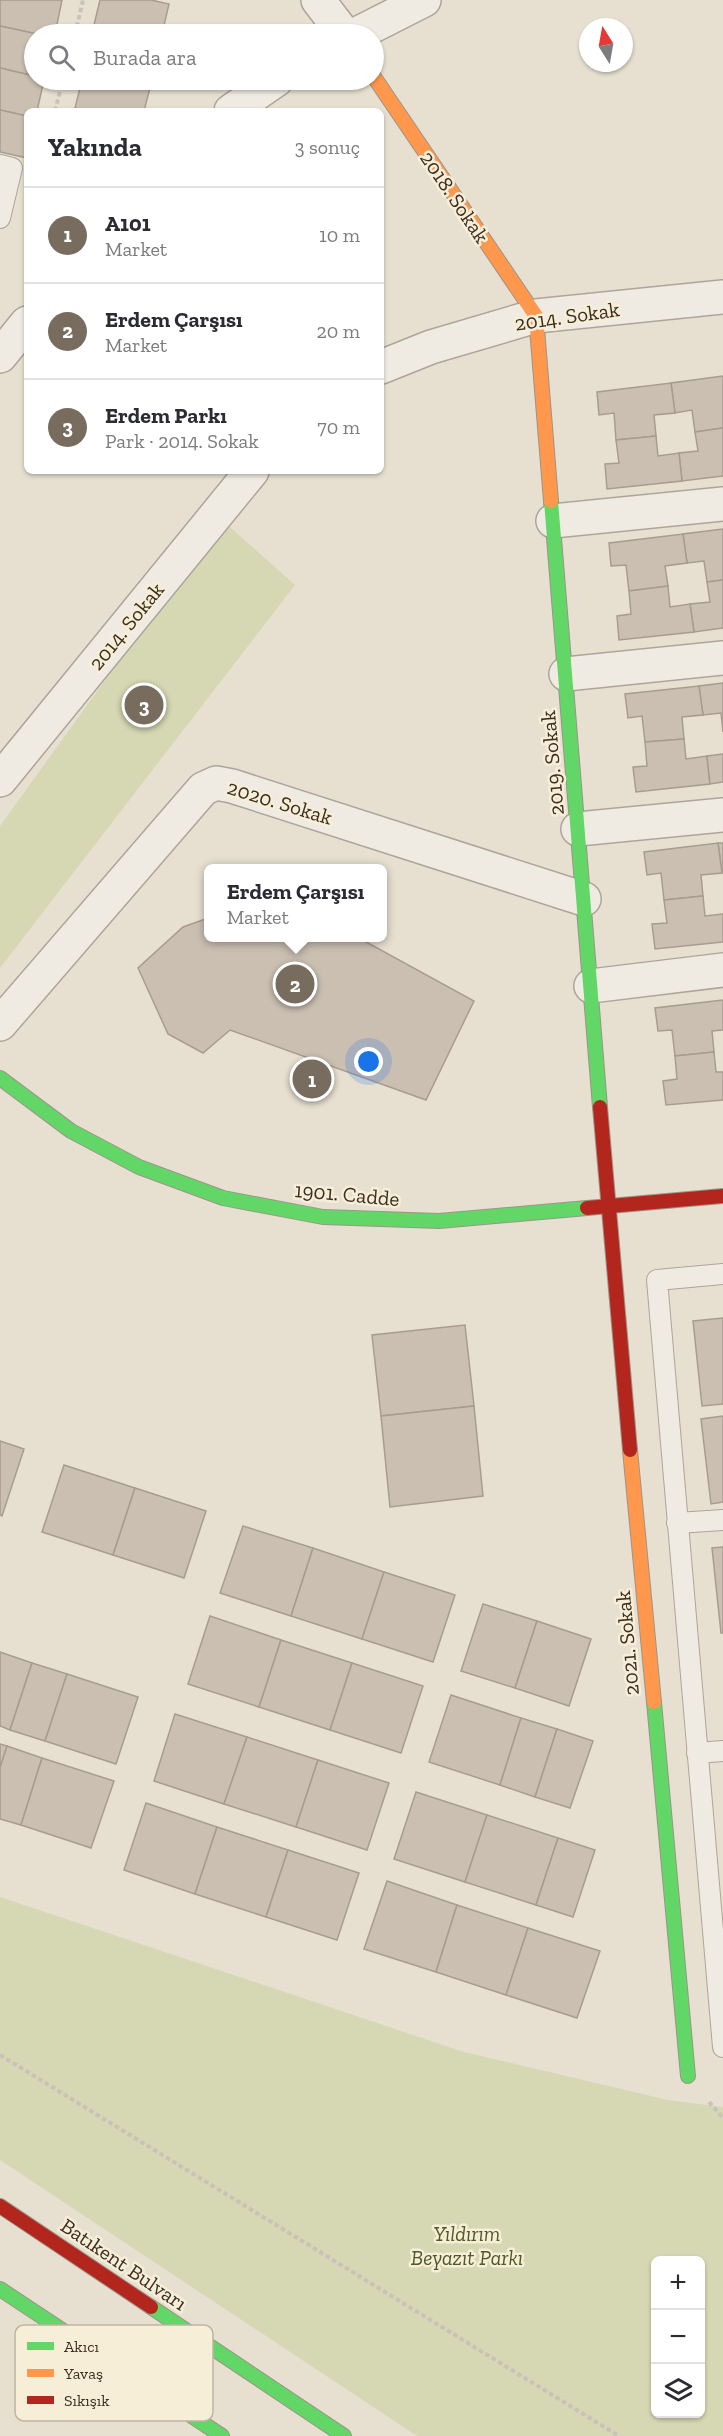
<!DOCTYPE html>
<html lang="tr">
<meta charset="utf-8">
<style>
:root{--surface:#fff;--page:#f2f2f3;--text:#2b2b33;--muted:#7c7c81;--line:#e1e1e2;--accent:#786c5e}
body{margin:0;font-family:"Zilla Slab",serif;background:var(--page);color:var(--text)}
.controls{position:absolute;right:18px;bottom:18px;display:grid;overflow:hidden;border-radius:9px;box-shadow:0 2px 4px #0004}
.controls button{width:54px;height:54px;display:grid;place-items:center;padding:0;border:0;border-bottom:2px solid var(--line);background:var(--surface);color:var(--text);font:30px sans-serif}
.compass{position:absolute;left:579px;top:18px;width:54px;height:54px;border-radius:50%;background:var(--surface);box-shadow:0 2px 4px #0004;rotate:349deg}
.you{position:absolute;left:369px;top:1062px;width:21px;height:21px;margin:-15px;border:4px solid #fff;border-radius:50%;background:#1a73e8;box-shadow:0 0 0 9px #1a73e833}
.badge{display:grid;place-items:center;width:39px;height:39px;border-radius:50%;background:var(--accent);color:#fff;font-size:20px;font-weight:700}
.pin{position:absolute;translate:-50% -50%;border:3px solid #fff;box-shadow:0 2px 6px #0006}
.popup{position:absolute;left:204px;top:864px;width:183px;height:78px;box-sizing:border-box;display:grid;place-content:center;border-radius:9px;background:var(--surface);filter:drop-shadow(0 2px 4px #0005);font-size:20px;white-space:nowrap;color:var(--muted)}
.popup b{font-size:22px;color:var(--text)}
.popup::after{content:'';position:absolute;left:50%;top:100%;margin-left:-12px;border:12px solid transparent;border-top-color:var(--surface)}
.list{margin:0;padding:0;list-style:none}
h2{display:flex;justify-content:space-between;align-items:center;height:78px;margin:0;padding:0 24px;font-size:26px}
h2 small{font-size:20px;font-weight:400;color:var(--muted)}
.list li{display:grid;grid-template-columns:39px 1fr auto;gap:18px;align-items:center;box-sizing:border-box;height:96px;padding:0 24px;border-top:2px solid var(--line)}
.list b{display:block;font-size:22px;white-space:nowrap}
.list p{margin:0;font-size:20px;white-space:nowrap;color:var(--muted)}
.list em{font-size:20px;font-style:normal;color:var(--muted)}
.icon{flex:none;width:33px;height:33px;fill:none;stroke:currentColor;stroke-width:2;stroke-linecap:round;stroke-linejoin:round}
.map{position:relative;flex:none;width:723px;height:2436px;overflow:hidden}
.search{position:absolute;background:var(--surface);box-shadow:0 2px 4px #0004;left:24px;top:24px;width:360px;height:66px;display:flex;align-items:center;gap:15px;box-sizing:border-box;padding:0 21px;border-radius:33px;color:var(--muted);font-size:22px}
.panel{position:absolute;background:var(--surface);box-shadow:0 2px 4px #0004;left:24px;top:108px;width:360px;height:366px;border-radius:9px}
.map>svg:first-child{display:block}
</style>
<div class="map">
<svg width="723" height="2436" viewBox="0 0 723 2436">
<rect width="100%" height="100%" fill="#e7e0d1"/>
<g fill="#d6d7b3" fill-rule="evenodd">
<polygon points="221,519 295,585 0,968 0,826"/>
<path d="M0 1897 464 2052 668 2100 723 2107V2436H417L0 2160ZM656 2260H700V2414H656Z"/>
</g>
<g fill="#cbbfb2" stroke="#a89c90" stroke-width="1.5">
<polygon points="0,0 62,0 55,34 37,34 0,26"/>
<polygon points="100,0 151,0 169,4 162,34 118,34 93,29"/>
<polygon points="0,26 37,34 34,34 34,76 0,68"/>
<polygon points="93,29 118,34 92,34"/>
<polygon points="0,68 34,76 34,80 44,80 37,111 27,111 27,116 0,110"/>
<polygon points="82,80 131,80 151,84 144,111 86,111 75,108"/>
<polygon points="0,110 27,116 27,158 0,152"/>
<polygon points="723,376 723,428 695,432 692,410 675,413 671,383"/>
<polygon points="671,383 675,413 654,415 656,436 616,440 614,413 599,415 597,392"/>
<polygon points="723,428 723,476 682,481 679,453 698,451 695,432"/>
<polygon points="656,436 658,456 679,453 682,481 607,489 605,464 619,463 616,440"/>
<polygon points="723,529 723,580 707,582 704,561 687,563 683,534"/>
<polygon points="683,534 687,563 665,566 668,586 629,591 626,565 611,566 609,543"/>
<polygon points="723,580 723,628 694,632 690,604 710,602 707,582"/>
<polygon points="668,586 670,607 690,604 694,632 619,640 617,616 631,614 629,591"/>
<polygon points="723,683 723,732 721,713 703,715 699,686"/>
<polygon points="699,686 703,715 682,717 684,739 645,742 642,716 628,718 625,694"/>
<polygon points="684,739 686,759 707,756 710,784 636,792 633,767 647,766 645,742"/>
<polygon points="723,754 723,782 710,784 707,756"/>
<polygon points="718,843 723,843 723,872 722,873"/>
<polygon points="718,843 722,873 701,875 703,896 664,900 661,873 647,875 644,852"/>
<polygon points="703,896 705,916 723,914 723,942 655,949 652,924 667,923 664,900"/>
<polygon points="208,918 208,938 359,938 474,1001 426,1100 230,1030 203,1053 168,1034 138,968 183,927"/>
<polygon points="723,1000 723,1030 712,1031 714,1052 675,1056 672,1030 658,1031 655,1008"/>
<polygon points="714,1052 716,1072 723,1072 723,1100 666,1105 663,1081 677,1079 675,1056"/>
<polygon points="723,1318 723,1404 702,1406 693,1321"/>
<polygon points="465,1325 474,1406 381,1416 372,1335"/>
<polygon points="474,1406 483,1496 390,1507 381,1416"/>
<polygon points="723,1416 723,1502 711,1504 701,1419"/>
<polygon points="0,1441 24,1449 2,1516 0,1515"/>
<polygon points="64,1465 135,1488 113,1555 42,1532"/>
<polygon points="135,1488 206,1511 184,1578 113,1555"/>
<polygon points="243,1526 313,1548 291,1616 220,1593"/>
<polygon points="723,1547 723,1633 721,1633 712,1548"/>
<polygon points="313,1548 384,1572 362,1639 291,1616"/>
<polygon points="384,1572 455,1595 433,1662 362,1639"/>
<polygon points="483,1604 537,1621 515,1688 461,1671"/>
<polygon points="210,1616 281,1640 259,1707 188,1684"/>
<polygon points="537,1621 591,1639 569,1706 515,1688"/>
<polygon points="281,1640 352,1663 330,1730 259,1707"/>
<polygon points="0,1652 32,1663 10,1730 0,1726"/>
<polygon points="32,1663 67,1674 45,1741 10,1730"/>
<polygon points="352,1663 423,1686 401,1753 330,1730"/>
<polygon points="67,1674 138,1697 116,1764 45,1741"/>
<polygon points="451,1695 521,1718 500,1785 429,1762"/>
<polygon points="175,1714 247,1737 224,1804 154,1781"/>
<polygon points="521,1718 557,1729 535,1797 500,1785"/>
<polygon points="557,1729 593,1741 570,1808 535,1797"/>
<polygon points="247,1737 318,1760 296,1827 224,1804"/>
<polygon points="0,1744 7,1746 0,1768"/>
<polygon points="7,1746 42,1758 21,1825 0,1819 0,1768"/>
<polygon points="42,1758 114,1781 91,1848 21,1825"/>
<polygon points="318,1760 389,1783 367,1850 296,1827"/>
<polygon points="416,1792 487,1815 465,1882 394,1859"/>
<polygon points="146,1803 217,1827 195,1894 124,1870"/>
<polygon points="487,1815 558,1838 536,1905 465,1882"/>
<polygon points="217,1827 288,1850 266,1917 195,1894"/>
<polygon points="558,1838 595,1850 573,1917 536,1905"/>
<polygon points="288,1850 359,1873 337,1940 266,1917"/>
<polygon points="387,1881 457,1905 436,1972 364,1949"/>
<polygon points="457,1905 528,1928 506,1995 436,1972"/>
<polygon points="528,1928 600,1951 577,2018 506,1995"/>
</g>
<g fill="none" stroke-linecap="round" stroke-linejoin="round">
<defs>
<g id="lane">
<polyline points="0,165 12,168 0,218"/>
<polyline points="723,1274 657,1280 723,2047"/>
<polyline points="677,1523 723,1520"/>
<polyline points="697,1753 723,1751"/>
</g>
<g id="street">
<polyline points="318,0 344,34"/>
<polyline points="357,34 424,0"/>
<polyline points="231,111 276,80"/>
<polyline points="0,356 27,323"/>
<polyline points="381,367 431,347 536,316 723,297"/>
<polyline points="553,521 723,504"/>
<polyline points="566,674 723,658"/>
<polyline points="0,780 252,471"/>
<polyline points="578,829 723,815"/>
<polyline points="591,986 723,970"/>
<polyline points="0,1024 203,789 216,783 232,786 584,899"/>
</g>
<g id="fast">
<polyline points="551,501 600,1107"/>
<polyline points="0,1078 71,1131 139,1167 223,1198 323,1217 439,1221 587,1208"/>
<polyline points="654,1702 688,2076"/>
<polyline points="0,2289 222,2436"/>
<polyline points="151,2307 344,2436"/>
</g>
<g id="slow">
<polyline points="374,77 536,316 551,501"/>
<polyline points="630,1450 654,1702"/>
</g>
<g id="jam">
<polyline points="600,1107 630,1450"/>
<polyline points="587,1208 723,1196"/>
<polyline points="0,2206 151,2307"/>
</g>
</defs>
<use href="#lane" stroke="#ada599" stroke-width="22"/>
<use href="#street" stroke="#ada599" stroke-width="36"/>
<use href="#fast" stroke="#9c958a" stroke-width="16"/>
<use href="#slow" stroke="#9c958a" stroke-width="16"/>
<use href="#jam" stroke="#9c958a" stroke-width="16"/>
<g stroke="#c8c2b9" stroke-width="4" stroke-dasharray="4.5 3" stroke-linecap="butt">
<polyline points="75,34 83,0"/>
<polyline points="55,111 63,80"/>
<polyline points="0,2055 619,2436"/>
<polyline points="709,2102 723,2118"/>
</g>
<use href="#lane" stroke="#efebe3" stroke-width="20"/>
<use href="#street" stroke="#efebe3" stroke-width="33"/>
<use href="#fast" stroke="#63d668" stroke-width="14"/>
<use href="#slow" stroke="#ff974d" stroke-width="14"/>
<use href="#jam" stroke="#b3261e" stroke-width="14"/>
</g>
<g text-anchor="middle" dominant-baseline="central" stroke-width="5" stroke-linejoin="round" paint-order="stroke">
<g font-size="21" fill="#3d2e20" stroke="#f7eed8">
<text transform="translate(455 197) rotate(56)">2018. Sokak</text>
<text transform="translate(567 316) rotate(-8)">2014. Sokak</text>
<text transform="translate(126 626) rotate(-51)">2014. Sokak</text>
<text transform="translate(552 763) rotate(-95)">2019. Sokak</text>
<text transform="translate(280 802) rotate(17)">2020. Sokak</text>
<text transform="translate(347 1194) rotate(5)">1901. Cadde</text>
<text transform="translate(627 1643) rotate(-95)">2021. Sokak</text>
<text transform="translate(124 2264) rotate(34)">Batıkent Bulvarı</text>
</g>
<g font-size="21" font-style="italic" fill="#4d5a26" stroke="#f7eed8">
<text x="467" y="2233">Yıldırım<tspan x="467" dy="24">Beyazıt Parkı</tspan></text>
</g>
</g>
<rect x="15" y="2325" width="198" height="96" rx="9" fill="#f7eed8" stroke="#bfb4a1" stroke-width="1.5"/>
<rect x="27" y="2342" width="27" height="8" fill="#63d668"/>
<rect x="27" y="2369" width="27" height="8" fill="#ff974d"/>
<rect x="27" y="2396" width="27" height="8" fill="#b3261e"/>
<g font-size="16" fill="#3d2e20">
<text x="64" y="2352">Akıcı</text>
<text x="64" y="2379">Yavaş</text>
<text x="64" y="2406">Sıkışık</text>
</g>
</svg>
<div class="controls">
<button>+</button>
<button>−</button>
<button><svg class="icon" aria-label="layers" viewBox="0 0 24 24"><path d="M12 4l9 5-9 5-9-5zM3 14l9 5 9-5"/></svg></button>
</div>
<svg class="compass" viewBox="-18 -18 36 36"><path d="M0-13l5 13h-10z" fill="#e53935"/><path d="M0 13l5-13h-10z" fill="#7c7c81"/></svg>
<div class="you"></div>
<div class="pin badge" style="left:312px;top:1079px">1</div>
<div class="pin badge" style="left:295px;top:984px">2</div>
<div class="popup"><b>Erdem Çarşısı</b>Market</div>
<div class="pin badge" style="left:144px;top:705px">3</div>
<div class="search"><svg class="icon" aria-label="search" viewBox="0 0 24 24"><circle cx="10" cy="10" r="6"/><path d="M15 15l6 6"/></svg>Burada ara</div>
<section class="panel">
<h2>Yakında<small>3 sonuç</small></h2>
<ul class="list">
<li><span class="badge">1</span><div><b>A101</b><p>Market</p></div><em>10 m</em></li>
<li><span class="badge">2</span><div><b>Erdem Çarşısı</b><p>Market</p></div><em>20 m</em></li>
<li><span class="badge">3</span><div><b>Erdem Parkı</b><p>Park · 2014. Sokak</p></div><em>70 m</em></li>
</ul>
</section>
</div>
